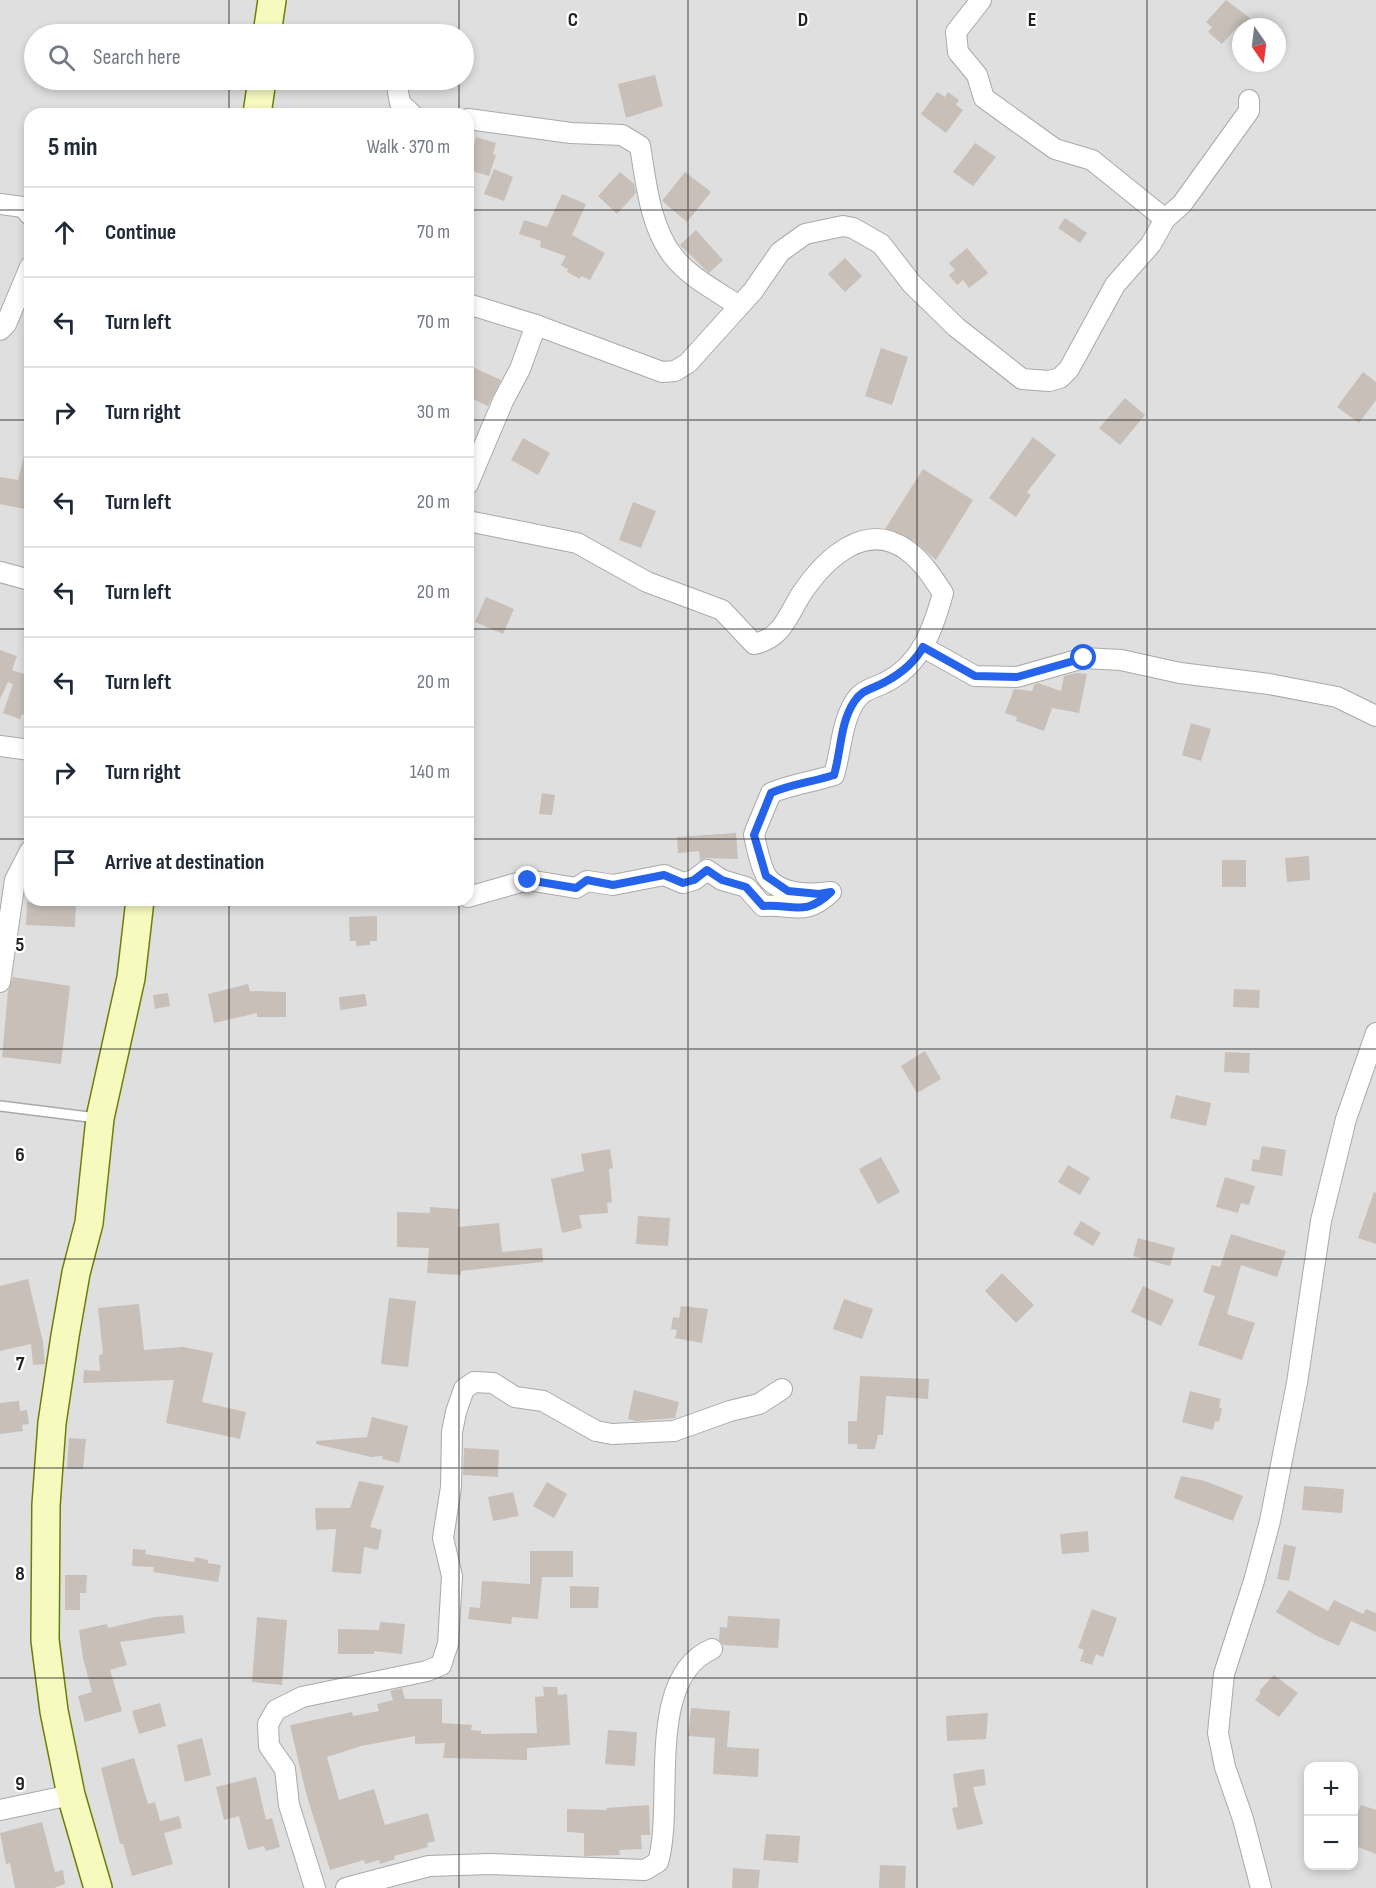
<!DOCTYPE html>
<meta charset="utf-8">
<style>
:root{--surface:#fff;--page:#f6f6f7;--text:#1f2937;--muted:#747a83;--line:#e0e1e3}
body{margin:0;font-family:"Sofia Sans Condensed",sans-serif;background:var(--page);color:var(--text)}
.controls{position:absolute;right:18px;bottom:18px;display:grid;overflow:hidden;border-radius:12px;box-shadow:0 3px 9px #0003}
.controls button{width:54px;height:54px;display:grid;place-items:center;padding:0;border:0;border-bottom:2px solid var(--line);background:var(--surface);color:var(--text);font:30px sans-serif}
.compass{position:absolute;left:1232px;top:18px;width:54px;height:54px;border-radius:50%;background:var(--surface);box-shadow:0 3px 9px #0003;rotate:166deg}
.stop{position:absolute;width:18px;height:18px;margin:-14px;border:4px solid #2563eb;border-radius:50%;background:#fff}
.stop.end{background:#2563eb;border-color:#fff;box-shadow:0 2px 6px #0008}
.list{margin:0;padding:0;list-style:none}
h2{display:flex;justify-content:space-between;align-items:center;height:78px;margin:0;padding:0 24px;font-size:26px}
h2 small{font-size:20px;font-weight:400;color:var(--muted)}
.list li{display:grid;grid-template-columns:39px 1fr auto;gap:18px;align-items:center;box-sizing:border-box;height:90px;padding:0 24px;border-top:2px solid var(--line)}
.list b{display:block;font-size:22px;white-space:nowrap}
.list em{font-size:20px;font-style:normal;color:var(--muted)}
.icon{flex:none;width:33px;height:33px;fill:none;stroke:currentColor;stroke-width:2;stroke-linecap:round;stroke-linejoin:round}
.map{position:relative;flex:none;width:1376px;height:1888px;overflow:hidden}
.search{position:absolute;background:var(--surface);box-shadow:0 3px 9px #0003;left:24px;top:24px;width:450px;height:66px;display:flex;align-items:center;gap:15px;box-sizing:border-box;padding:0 21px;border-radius:33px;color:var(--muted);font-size:22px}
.panel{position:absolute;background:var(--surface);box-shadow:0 3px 9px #0003;left:24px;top:108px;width:450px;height:798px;border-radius:18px}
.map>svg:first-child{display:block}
</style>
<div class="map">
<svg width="1376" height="1888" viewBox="0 0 1376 1888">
<rect width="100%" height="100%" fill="#f2efe9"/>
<path fill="#e0dfdf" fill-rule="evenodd" d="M0 0H1376V1888H0ZM1241 27H1277V63H1241ZM34 34H464V80H34ZM30 114H468V900H30ZM1308 1766H1354V1866H1308Z"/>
<g fill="#c7bfb8">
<polygon points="1226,0 1250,18 1241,28 1238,26 1222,44 1208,32 1212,27 1206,22"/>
<polygon points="655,75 663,106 626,118 618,84"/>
<polygon points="937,92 945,97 948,92 959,100 956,105 963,110 946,133 921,114"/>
<polygon points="476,137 496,143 493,154 496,155 489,176 468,170"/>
<polygon points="975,143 996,157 973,186 953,172"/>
<polygon points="494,169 513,177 504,201 484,194"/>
<polygon points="620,172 634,184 636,193 617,214 598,196"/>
<polygon points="685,172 711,192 687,222 662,201"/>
<polygon points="562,194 586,204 572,235 605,253 590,280 581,276 580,279 567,272 568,269 561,265 566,256 540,247 541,241 519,234 524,220 547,227"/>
<polygon points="1065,218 1087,233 1080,243 1058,228"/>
<polygon points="696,230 723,260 709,273 680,245"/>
<polygon points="967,248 988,273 969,288 963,280 957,285 949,275 955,270 949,263"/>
<polygon points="845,258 862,276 845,292 828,274"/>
<polygon points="881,348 908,357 892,405 865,396"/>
<polygon points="468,365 501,380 488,406 468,397"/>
<polygon points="1363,372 1376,382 1376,400 1359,423 1337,407"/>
<polygon points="1125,398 1145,415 1120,445 1099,428"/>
<polygon points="1033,437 1056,455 1027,492 1031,495 1016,517 989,498"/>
<polygon points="523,438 550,453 538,475 511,460"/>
<polygon points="25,452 30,452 30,510 0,504 0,477 18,480"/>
<polygon points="923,469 973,500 936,560 914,541 885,529"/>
<polygon points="633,502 656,511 641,548 619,540"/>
<polygon points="486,597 514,609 503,634 475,622"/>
<polygon points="0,650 17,656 12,670 30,676 30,717 22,714 20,719 3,713 13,684 8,682 0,699"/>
<polygon points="1077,673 1087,674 1079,713 1052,708 1044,731 1016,721 1017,717 1005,713 1014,689 1032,691 1034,685 1038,683 1061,691 1064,676"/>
<polygon points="1191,723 1211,729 1201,761 1182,755"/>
<polygon points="542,793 555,795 552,815 539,814"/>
<polygon points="736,833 738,859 706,858 700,861 699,851 678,853 677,837"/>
<polygon points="1309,856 1310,880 1287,882 1285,858"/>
<rect x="1222" y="860" width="24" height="27"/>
<polygon points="27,902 76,904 75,927 26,925"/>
<polygon points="377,916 377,941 370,941 370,945 356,946 356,941 350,941 349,917"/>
<polygon points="13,977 70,986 61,1064 2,1057 8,991"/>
<polygon points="248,984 250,991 286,992 286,1017 257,1017 257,1013 214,1023 208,994"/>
<polygon points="1234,989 1260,990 1259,1008 1233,1007"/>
<polygon points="168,993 170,1006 155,1009 153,995"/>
<polygon points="365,994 367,1006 340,1010 339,997"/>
<polygon points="925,1051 941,1079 917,1093 901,1066"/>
<polygon points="1225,1052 1250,1053 1249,1073 1224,1072"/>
<polygon points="1176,1095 1211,1103 1206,1126 1170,1118"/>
<polygon points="1262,1146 1286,1150 1282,1176 1251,1171 1253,1159 1259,1160"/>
<polygon points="610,1149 613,1168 609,1169 612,1202 607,1203 608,1213 579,1215 582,1228 562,1233 551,1179 584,1171 581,1154"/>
<polygon points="881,1157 900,1192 878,1204 859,1169"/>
<polygon points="1068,1165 1090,1178 1080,1195 1058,1182"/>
<polygon points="1225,1177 1255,1186 1249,1205 1241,1203 1238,1213 1216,1207"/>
<polygon points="1374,1192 1376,1193 1376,1244 1358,1238"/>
<polygon points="430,1207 459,1209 458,1227 499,1223 502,1252 542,1248 543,1262 461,1271 461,1275 427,1273 429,1248 397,1247 397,1212 430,1213"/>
<polygon points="638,1216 670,1218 668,1246 636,1244"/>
<polygon points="1081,1221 1101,1233 1093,1246 1073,1234"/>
<polygon points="1231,1234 1286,1251 1277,1277 1241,1265 1227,1314 1255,1323 1242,1360 1198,1345 1215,1296 1203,1292 1212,1265 1220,1267"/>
<polygon points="1138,1238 1175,1248 1170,1266 1133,1256"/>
<polygon points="1002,1273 1034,1305 1016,1323 985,1291"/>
<polygon points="28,1279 43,1342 45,1364 33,1365 31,1344 0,1351 0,1286"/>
<polygon points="1143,1286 1174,1300 1161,1326 1131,1312"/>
<polygon points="389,1298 416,1301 408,1367 381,1364"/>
<polygon points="844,1299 873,1309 862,1339 833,1329"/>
<polygon points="139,1304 144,1350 183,1347 213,1353 202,1402 246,1412 240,1439 166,1423 174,1380 83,1383 84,1370 100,1371 99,1355 103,1354 98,1308"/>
<polygon points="681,1306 708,1309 702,1343 675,1338 677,1330 671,1329 673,1317 679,1318"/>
<polygon points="860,1376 929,1379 928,1399 886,1396 883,1435 878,1435 875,1449 857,1449 857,1444 848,1444 848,1421 857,1421"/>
<polygon points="634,1390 679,1402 675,1418 636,1421 628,1419"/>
<polygon points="1190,1391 1221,1399 1219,1407 1222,1409 1219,1422 1215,1421 1213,1430 1182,1422"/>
<polygon points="19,1401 20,1411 27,1410 29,1424 22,1425 23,1431 0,1434 0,1403"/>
<polygon points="372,1417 408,1426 399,1463 382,1459 383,1456 371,1457 316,1444 316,1441 367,1437"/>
<polygon points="69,1438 86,1439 83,1469 67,1469"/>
<polygon points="464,1448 499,1450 498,1477 463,1475"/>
<polygon points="1181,1476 1205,1481 1243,1496 1233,1521 1174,1498"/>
<polygon points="359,1481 384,1486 370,1527 382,1530 378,1550 364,1547 361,1574 332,1572 336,1529 316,1530 315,1508 350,1508"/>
<polygon points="547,1482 567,1494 554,1518 533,1506"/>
<polygon points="1304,1486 1344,1489 1342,1513 1302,1510"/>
<polygon points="513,1492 519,1516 493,1521 488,1497"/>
<polygon points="1088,1531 1089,1552 1062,1554 1060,1534"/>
<polygon points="1284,1544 1296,1547 1289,1581 1277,1579"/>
<polygon points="133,1549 146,1550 145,1554 194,1562 195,1557 208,1560 208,1563 221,1565 218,1582 153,1572 154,1567 132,1566"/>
<polygon points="530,1551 573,1551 573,1577 542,1577 538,1619 512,1617 511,1624 468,1619 470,1607 480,1608 482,1581 530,1584"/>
<polygon points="65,1575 87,1575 86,1593 80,1593 80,1610 65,1610"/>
<polygon points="570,1586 599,1587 598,1608 570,1608"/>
<polygon points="1289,1590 1328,1611 1334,1600 1363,1614 1366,1609 1376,1613 1376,1632 1351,1621 1339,1646 1317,1636 1276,1612"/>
<polygon points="1092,1609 1117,1618 1103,1657 1096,1654 1092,1665 1080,1661 1084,1650 1078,1648"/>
<polygon points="183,1615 185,1633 120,1642 127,1665 110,1670 122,1711 85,1722 78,1696 92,1692 83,1658 79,1630 107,1624 108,1628 155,1617"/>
<polygon points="728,1616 780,1619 778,1648 723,1645 719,1640 720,1627 727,1628"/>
<polygon points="257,1617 287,1620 282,1685 252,1682"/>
<polygon points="380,1622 405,1624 402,1654 374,1651 374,1654 338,1654 338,1629 379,1630"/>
<polygon points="1274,1675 1298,1693 1279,1717 1255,1700 1261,1692 1259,1691"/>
<polygon points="543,1687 557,1687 558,1695 567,1694 570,1745 527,1748 527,1760 443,1758 445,1743 415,1744 415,1736 361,1746 327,1757 339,1800 374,1789 385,1825 428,1813 435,1841 427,1843 428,1847 394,1856 395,1859 380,1864 379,1860 365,1864 364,1860 330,1870 306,1793 290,1725 352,1712 353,1716 379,1711 377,1704 393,1700 390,1691 402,1688 405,1699 442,1699 442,1723 472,1725 471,1730 481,1731 481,1734 537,1733 535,1697 544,1696"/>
<polygon points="160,1703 166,1726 139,1734 132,1711"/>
<polygon points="691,1708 730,1711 727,1747 759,1749 758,1777 713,1774 715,1738 688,1736"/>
<polygon points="988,1713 986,1739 947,1741 946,1716"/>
<polygon points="608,1730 637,1732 635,1766 605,1764"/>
<polygon points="202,1738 211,1775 185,1782 177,1745"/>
<polygon points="134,1758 148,1804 155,1802 160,1821 179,1816 182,1828 164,1833 173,1864 132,1876 123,1844 120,1844 101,1768"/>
<polygon points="984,1769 986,1785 973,1787 983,1824 957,1830 952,1808 958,1807 953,1774"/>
<polygon points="256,1777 266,1820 272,1818 280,1847 266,1851 264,1846 248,1850 239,1816 224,1820 216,1787"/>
<polygon points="649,1805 650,1835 641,1835 642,1849 619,1850 620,1855 584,1856 584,1833 567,1832 567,1809 607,1810 606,1808"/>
<polygon points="1361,1805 1376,1810 1376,1854 1353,1845 1353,1824"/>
<polygon points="42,1822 55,1872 63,1870 65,1884 54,1888 15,1888 10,1863 6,1864 0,1833"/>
<polygon points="766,1834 800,1836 798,1863 763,1860"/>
<polygon points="880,1865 906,1866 905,1888 879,1888"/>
<polygon points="733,1868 760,1870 758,1888 732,1888"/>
</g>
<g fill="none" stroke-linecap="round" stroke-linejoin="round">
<defs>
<polyline id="lane" points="0,1106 97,1118"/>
<g id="street">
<polyline points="981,0 956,32 958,52 977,75 984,98 1055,149 1092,160 1165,219"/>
<polyline points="396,80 400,103 412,114"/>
<path d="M468 119 571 133 622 135 640 146C646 182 650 227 673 256 689 277 717 291 739 306"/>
<polyline points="0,204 23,207 30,215"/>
<polyline points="468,304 536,325 662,372 675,371 688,363 753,291 780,252 805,234 843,226 853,228 881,244 912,284 956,327 1022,379 1049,381 1060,378 1069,369 1115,285 1151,244 1165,219 1182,204 1249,111 1249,100"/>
<polyline points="0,330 6,324 30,267"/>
<polyline points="468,484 503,401 520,369 536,325"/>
<path d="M468 521 577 543 647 582 722 610 754 644C783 638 787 616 802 593 825 559 866 519 908 551 923 562 933 578 943 593 933 630 920 666 884 683 872 689 861 690 854 703 841 725 841 752 834 775 813 782 791 784 771 793L756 829 754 835C757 848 760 866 767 877 780 895 811 895 831 892 805 917 794 904 763 906L746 887 722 880 707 870 694 880 683 883 664 875 613 885 587 881 576 888 528 880 468 897"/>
<polyline points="0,572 30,580"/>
<polyline points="923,647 975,676 1017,677 1084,658 1121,660 1180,673 1269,684 1337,697 1376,716"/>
<polyline points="0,746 30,750"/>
<polyline points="0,982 15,880 30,851"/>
<polyline points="0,1810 71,1795"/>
<polyline points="315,1888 289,1805 285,1769 269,1746 268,1724 276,1710 302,1697 427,1671 441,1665 448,1644 452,1576 443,1538 451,1487 452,1432 456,1412 464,1389 474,1382 493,1383 515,1397 543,1401 596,1431 612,1434 674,1431 730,1411 759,1404 782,1389"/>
<path d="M346 1888 429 1866 490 1864 645 1870 658 1862C675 1806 644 1678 712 1649"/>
<polyline points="1261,1888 1243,1819 1225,1767 1218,1733 1224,1674 1254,1581 1270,1521 1297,1383 1321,1221 1346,1119 1376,1033"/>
</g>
<g id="secondary">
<polyline points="267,34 272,0"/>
<polyline points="257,114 262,80"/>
<polyline points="98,1888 71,1795 54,1711 45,1640 46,1505 52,1423 65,1336 76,1273 89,1223 100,1118 131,978 140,900"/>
</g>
</defs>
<use href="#lane" stroke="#a9a9a9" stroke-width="12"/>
<use href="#street" stroke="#a9a9a9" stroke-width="22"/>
<use href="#secondary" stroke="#707d05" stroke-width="30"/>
<use href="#lane" stroke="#fff" stroke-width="9"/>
<use href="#street" stroke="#fff" stroke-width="20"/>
<use href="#secondary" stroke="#f7fabf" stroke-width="27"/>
</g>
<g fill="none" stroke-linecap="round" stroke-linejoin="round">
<path stroke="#2563eb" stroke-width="8" d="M528 880 576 888 587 880 613 885 664 875 683 883 694 880 707 870 722 880 746 887 763 906C794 904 805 917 831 892L819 894 788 891 766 876 754 835 771 793C791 784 813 782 834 775 841 752 840 723 854 702 862 689 873 689 885 682 900 674 915 662 923 647L975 676 1017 677 1084 658"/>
</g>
<path fill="none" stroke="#222" stroke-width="1.5" stroke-opacity="0.55" d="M229 0V34M459 0V34M688 0V1888M917 0V1888M1147 0V1888M229 80V114M459 80V114M0 210H30M468 210H1376M0 420H30M468 420H1376M0 629H30M468 629H1376M0 839H30M468 839H1376M229 900V1888M459 900V1888M0 1049H1376M0 1259H1376M0 1468H1376M0 1678H1376"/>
<g font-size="20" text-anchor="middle" font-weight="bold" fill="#222" stroke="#fff" stroke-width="4.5" stroke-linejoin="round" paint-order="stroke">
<text x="573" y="26">C</text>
<text x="803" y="26">D</text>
<text x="1032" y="26">E</text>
<text x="20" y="951">5</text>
<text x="20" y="1161">6</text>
<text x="20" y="1370">7</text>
<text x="20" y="1580">8</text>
<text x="20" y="1790">9</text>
</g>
</svg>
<div class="controls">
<button>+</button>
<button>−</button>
</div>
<svg class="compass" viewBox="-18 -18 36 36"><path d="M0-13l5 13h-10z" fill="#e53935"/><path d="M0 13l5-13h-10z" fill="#747a83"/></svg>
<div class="stop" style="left:1084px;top:658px"></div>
<div class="stop end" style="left:528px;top:880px"></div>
<div class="search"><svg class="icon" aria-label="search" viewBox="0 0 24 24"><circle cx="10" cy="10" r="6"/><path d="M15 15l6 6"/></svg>Search here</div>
<section class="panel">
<h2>5 min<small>Walk · 370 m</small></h2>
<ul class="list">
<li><svg class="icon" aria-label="ahead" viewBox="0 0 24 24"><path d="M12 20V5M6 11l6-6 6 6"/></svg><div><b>Continue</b></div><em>70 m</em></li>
<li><svg class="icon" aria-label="left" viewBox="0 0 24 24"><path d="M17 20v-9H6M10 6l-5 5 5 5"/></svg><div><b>Turn left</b></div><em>70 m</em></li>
<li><svg class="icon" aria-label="right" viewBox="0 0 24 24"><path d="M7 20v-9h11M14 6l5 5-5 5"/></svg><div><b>Turn right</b></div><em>30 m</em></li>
<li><svg class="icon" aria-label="left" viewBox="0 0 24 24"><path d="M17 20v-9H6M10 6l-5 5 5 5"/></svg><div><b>Turn left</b></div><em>20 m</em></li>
<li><svg class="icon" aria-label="left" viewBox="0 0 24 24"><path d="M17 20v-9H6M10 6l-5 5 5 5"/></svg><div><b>Turn left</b></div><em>20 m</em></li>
<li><svg class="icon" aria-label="left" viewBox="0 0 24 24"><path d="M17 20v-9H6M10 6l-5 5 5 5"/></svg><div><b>Turn left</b></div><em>20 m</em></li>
<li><svg class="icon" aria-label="right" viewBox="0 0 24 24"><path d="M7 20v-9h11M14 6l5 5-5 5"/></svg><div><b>Turn right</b></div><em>140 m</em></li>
<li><svg class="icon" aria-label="arrive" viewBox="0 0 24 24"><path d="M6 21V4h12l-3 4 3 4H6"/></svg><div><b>Arrive at destination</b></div></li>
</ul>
</section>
</div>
